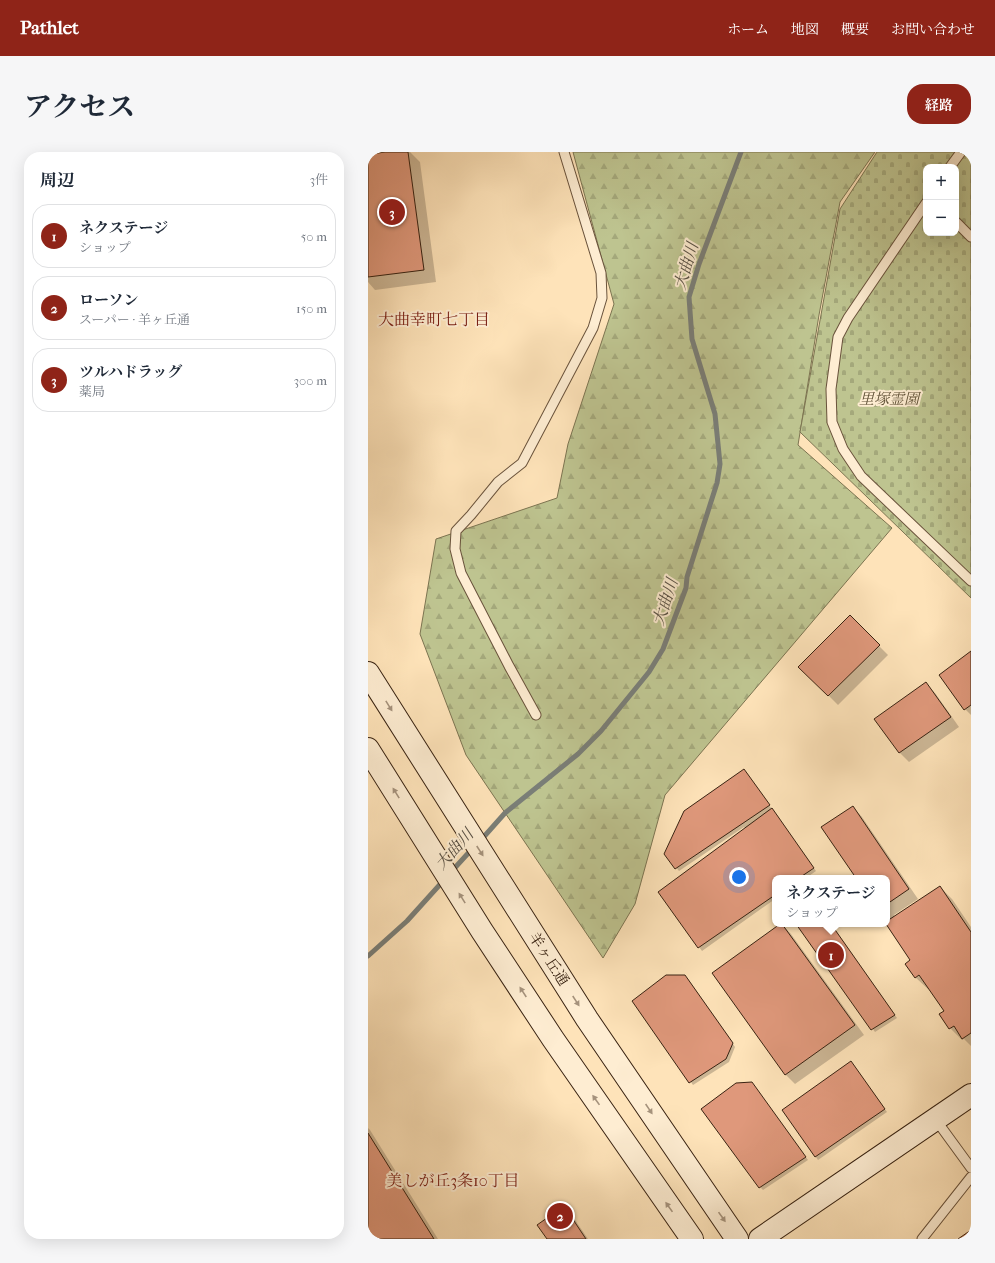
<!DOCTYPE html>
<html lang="ja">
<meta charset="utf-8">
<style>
:root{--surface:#fff;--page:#f6f6f7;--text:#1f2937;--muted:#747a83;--line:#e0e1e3;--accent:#8f2418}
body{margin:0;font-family:"IM FELL French Canon","Noto Serif JP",serif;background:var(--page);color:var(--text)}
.controls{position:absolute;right:12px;top:12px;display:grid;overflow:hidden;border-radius:8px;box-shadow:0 4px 16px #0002}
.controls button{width:36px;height:36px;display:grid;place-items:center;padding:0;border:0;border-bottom:1px solid var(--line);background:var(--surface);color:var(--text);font:20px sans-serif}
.you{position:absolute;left:371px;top:725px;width:14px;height:14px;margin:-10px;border:3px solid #fff;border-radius:50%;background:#1a73e8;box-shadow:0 0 0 6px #1a73e833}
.badge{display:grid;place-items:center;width:26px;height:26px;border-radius:50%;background:var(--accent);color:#fff;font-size:13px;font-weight:700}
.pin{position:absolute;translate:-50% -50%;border:2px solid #fff;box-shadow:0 1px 4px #0006}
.popup{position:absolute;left:404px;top:723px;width:118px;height:52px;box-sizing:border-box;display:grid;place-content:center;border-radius:8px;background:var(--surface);filter:drop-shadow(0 1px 3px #0005);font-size:13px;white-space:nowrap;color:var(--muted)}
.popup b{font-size:15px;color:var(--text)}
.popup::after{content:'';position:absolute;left:50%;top:100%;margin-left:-8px;border:8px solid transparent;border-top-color:var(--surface)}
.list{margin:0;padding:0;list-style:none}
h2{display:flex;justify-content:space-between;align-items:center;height:52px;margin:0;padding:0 16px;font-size:17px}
h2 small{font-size:13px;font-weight:400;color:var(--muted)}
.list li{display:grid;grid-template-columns:26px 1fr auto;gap:12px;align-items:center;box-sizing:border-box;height:64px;margin:0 8px 8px;padding:0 8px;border:1px solid var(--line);border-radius:16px}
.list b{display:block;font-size:15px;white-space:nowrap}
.list p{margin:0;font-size:13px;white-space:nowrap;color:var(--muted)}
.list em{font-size:13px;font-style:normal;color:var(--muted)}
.map{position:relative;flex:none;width:603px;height:1087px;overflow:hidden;border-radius:16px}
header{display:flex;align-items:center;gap:24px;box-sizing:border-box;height:56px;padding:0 20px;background:var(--accent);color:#fff}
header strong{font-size:19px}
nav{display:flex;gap:22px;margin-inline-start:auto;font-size:14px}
.intro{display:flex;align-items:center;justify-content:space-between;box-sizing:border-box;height:96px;padding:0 24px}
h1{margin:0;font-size:28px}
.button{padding:10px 18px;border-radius:16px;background:var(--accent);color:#fff;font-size:14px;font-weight:700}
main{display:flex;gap:24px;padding:0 24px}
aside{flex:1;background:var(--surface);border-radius:16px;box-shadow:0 4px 16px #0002}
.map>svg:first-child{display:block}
</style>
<header>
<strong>Pathlet</strong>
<nav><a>ホーム</a><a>地図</a><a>概要</a><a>お問い合わせ</a></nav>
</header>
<div class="intro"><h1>アクセス</h1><a class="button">経路</a></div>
<main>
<aside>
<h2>周辺<small>3件</small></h2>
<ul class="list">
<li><span class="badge">1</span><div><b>ネクステージ</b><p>ショップ</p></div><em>50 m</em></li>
<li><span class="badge">2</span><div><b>ローソン</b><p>スーパー · 羊ヶ丘通</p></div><em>150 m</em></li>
<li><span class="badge">3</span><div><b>ツルハドラッグ</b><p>薬局</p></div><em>300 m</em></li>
</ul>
</aside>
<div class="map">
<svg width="603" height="1087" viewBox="0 0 603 1087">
<defs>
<pattern id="forest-firs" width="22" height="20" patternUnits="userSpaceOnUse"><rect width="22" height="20" fill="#bec490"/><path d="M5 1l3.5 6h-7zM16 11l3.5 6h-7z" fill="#a4a87b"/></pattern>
<pattern id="cemetery-stones" width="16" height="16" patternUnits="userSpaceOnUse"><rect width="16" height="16" fill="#bec490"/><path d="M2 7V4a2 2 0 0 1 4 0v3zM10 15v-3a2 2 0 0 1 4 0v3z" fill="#a4a87b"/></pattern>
</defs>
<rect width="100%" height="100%" fill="#fee3b9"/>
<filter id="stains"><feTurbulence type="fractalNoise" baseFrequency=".005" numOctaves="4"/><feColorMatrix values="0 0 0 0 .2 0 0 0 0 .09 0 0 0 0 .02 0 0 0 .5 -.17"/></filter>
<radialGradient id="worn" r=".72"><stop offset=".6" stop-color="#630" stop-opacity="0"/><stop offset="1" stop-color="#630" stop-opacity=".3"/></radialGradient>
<polygon fill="url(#forest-firs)" stroke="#7c7451" points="205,0 507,0 472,50 451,163 430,293 524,376 297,643 267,752 235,806 98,603 52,482 68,387 189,346 200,292 246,152"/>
<path fill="url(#cemetery-stones)" stroke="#7c7451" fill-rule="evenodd" d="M509 0H603V446L432 280 472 57ZM558 15H588V81H558Z"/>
<g fill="#0003">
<polygon points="0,0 6,0 8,2 25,0 42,0 52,10 68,130 7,138 0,130"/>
<polygon points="482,465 520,503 470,553 432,515"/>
<polygon points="603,501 603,563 597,557"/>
<polygon points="558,532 567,541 591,575 541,610 532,601 508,567"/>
<polygon points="376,618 448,719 438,726 407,726 407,747 334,799 291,740 377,676 376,675 311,719 297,702"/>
<polygon points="485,655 494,665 550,747 526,763 527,765 572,735 584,747 603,775 603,894 596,887 594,888 582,876 577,860 561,836 560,837 547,825 544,809 519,772 519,770 521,769 519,766 519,726 489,726"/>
<polygon points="413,772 423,782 496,883 427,932 418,923 345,821"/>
<polygon points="429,772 463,772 529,866 507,880"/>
<polygon points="320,827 367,895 361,910 325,933 265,849"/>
<polygon points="486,914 519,960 450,1008 415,958"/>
<polygon points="386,934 440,1008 395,1038 392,1035"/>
<polygon points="0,976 2,978 70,1087 0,1087"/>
<polygon points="196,1056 205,1065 220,1087 180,1087"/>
</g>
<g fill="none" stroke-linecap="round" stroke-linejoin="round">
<g stroke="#7a7e77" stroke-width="5">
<polyline points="113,688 137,661 210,602 233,579 281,520 295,497 318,436 319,425 349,331 352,312 347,262 324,187 321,145 331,112 373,0"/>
<polyline points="83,720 104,697"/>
<polyline points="0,804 39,769 76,728"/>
</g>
</g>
<g fill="#df987b" stroke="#392312">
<polygon points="0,0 4,0 4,2 17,0 40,0 56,118 0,125"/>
<polygon points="482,463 512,493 460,544 430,515"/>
<polygon points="603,499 603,553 596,558 571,523"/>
<polygon points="558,530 583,565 531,601 506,567"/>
<polygon points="376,617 402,653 307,717 296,702 316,659"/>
<polygon points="485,654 541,737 519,752 519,726 488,726 453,675"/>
<polygon points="404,656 446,716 431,726 407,726 407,743 330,796 290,740"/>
<polygon points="572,734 603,780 603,881 594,887 586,874 581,877 571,862 576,859 551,823 547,826 537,812 542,808 518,772 519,772 519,769"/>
<polygon points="412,772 414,772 487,873 417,923 344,821"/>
<polygon points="428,772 463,772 527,863 503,878"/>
<polygon points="298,823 317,823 365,891 358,907 321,931 264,849"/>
<polygon points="483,909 517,957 447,1005 414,958"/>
<polygon points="384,930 438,1005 391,1036 333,957 368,931"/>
<polygon points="0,981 66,1087 0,1087"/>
<polygon points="196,1054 218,1087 179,1087 169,1073"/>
<polygon points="603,1078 603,1087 590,1087"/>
</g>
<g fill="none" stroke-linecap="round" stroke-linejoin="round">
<defs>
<g id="lane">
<polyline points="582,15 593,0"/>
<polyline points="558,51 480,166 470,185 463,237 464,270 475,297 493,324 603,429"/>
<polyline points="588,70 603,85"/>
<polyline points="168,563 141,514 93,421 87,397 88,379 103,363 130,330 154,311 225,176 234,146 233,121 196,0"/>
<polyline points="568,968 603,1016"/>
<polyline points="554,1087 603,1025"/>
</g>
<g id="secondary">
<polyline points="0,521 219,867 369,1087"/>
<polyline points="0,597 114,779 185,887 324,1087"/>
<polyline points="392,1087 603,943"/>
</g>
</defs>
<use href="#lane" stroke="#6a533c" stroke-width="11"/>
<use href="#secondary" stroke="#392312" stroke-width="24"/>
<use href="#lane" stroke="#feedd2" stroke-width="9"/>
<use href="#secondary" stroke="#feedd2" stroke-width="22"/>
</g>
<defs><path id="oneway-solid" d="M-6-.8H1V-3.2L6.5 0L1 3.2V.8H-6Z"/></defs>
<g fill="#a5927c">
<use href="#oneway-solid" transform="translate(21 554) rotate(58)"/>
<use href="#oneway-solid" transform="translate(28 641) rotate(-122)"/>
<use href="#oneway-solid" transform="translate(112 699) rotate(57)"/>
<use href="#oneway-solid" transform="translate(94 746) rotate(-122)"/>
<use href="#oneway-solid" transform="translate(155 840) rotate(-123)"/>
<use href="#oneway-solid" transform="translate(208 849) rotate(57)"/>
<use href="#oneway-solid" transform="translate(228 948) rotate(-125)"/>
<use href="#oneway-solid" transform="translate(281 957) rotate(56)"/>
<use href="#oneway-solid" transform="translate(301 1055) rotate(-125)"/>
<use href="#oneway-solid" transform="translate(354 1065) rotate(55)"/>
</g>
<g text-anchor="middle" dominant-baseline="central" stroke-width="4" stroke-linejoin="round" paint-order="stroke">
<g font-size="15" font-style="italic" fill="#615338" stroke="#feedd2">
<text x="521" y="247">里塚霊園</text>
</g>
<g font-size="15" fill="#392312" stroke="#feedd2">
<text transform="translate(181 807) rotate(57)">羊ヶ丘通</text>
</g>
<g font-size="16" font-style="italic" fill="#595145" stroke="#feedd2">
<text transform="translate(318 114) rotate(-73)">大曲川</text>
<text transform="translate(297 450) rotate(-72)">大曲川</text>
<text transform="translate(86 697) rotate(-48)">大曲川</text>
</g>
<g font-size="16" fill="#7a1f14" stroke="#feedd2">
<text x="66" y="167">大曲幸町七丁目</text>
<text x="85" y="1028">美しが丘3条10丁目</text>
</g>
</g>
<rect width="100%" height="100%" filter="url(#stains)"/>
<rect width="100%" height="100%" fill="url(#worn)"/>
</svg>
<div class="controls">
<button>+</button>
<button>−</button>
</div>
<div class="you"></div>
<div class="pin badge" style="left:463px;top:803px">1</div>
<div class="popup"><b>ネクステージ</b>ショップ</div>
<div class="pin badge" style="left:192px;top:1064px">2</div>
<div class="pin badge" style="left:24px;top:60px">3</div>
</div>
</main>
